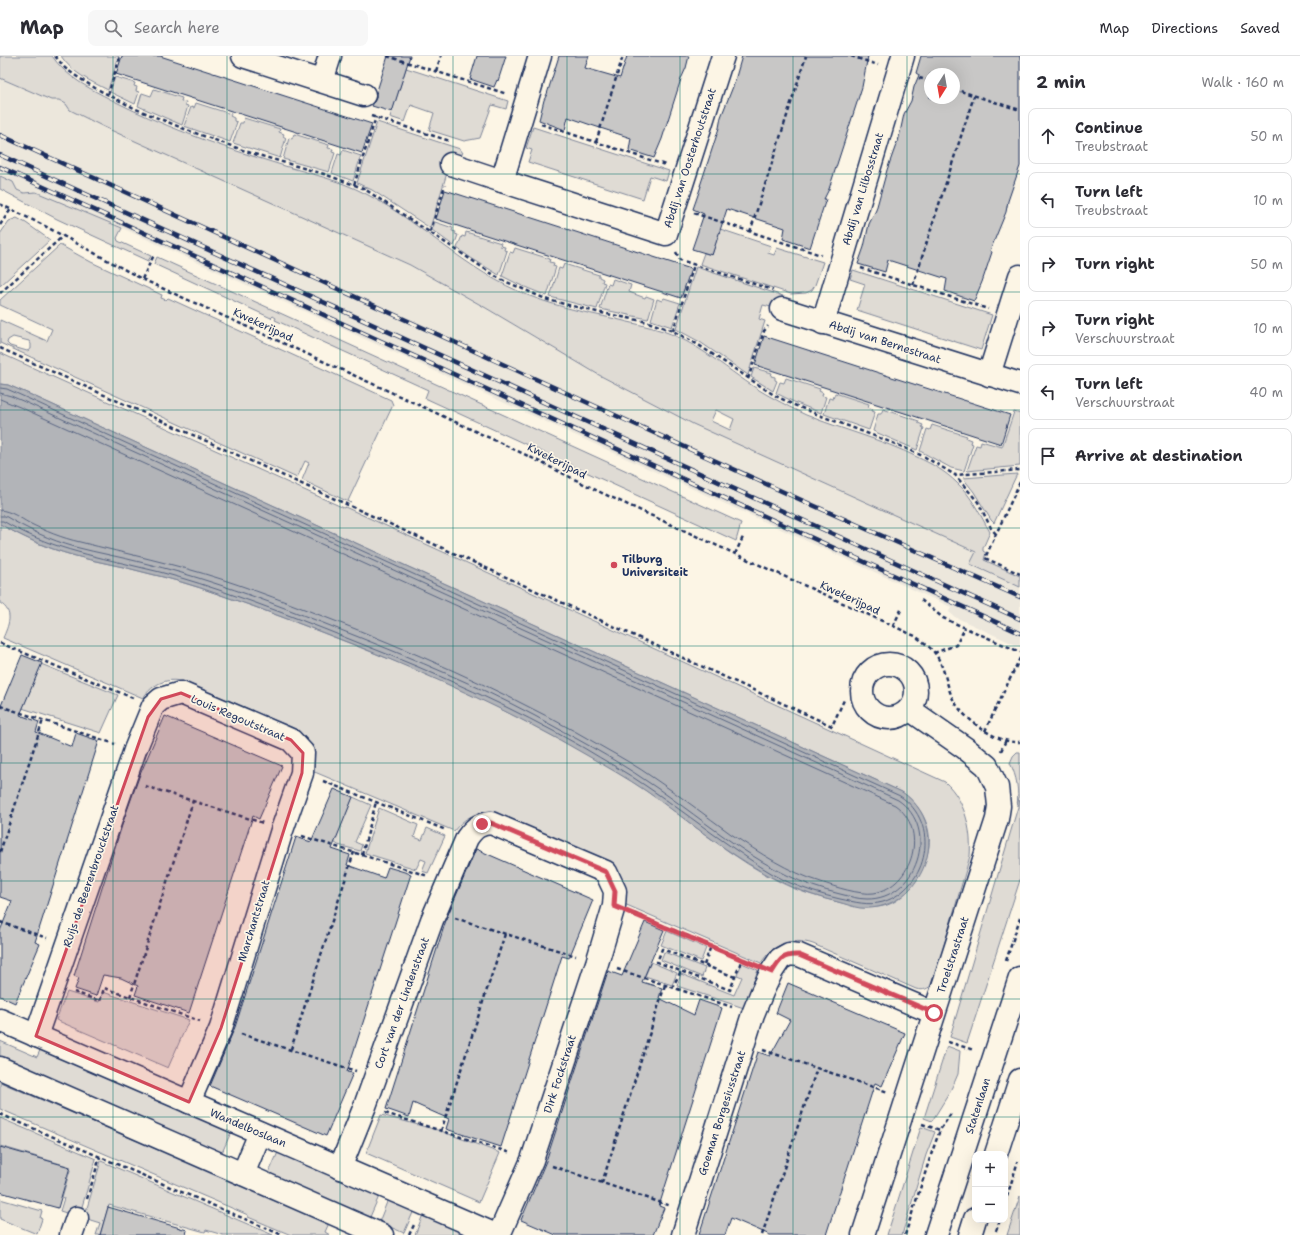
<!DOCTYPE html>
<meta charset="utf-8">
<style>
:root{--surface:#fff;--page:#f7f7f7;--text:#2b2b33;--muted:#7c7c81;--line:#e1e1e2}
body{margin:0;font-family:"Shantell Sans",sans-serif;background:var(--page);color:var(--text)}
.controls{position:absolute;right:12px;bottom:12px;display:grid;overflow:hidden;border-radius:8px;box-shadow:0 4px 16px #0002}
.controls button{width:36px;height:36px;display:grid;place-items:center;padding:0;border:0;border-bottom:1px solid var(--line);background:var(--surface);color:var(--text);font:20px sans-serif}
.compass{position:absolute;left:924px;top:12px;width:36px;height:36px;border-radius:50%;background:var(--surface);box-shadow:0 4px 16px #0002;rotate:191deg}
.stop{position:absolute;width:12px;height:12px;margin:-9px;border:3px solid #d1495b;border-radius:50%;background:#fff}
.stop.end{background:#d1495b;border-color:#fff;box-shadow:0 1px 4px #0008}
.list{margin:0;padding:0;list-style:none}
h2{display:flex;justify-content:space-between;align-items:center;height:52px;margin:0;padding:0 16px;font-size:17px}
h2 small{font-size:13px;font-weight:400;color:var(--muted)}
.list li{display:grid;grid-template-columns:26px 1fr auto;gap:12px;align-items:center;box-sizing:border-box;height:56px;margin:0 8px 8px;padding:0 8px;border:1px solid var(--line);border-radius:8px}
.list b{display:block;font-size:15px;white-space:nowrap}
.list p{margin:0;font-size:13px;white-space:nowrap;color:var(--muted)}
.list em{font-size:13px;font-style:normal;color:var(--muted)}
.icon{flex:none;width:22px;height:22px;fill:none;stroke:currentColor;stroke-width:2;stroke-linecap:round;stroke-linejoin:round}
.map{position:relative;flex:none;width:1020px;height:1179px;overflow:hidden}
header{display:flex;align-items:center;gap:24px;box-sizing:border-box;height:56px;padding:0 20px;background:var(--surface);border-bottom:1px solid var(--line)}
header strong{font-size:19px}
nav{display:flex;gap:22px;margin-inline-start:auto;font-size:14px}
.search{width:280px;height:36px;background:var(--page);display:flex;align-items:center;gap:10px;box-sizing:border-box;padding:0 14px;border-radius:8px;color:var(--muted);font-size:15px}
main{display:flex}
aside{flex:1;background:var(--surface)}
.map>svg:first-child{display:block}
</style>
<header>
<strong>Map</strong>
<div class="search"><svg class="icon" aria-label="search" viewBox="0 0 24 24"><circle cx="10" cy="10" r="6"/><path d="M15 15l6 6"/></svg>Search here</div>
<nav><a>Map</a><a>Directions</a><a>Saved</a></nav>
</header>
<main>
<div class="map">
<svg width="1020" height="1179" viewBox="0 0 1020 1179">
<rect width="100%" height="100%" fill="#fcf5e5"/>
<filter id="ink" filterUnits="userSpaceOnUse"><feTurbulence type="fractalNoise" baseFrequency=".025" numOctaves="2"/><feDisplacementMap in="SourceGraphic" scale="8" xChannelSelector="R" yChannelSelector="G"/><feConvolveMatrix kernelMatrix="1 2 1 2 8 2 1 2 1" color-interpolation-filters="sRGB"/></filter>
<g filter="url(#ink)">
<polygon fill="#ece7dc" points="0,22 51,44 59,44 66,48 70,54 410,209 486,252 599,319 693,368 976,496 970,508 1020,531 1020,591 955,561 949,556 951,551 485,338 122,172 36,136 24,137 17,134 13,126 0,120"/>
<g fill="#dfdbd4" stroke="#7d8599" fill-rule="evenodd">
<path d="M0 0H52C67 22 89 32 112 44 161 69 210 87 262 103 289 112 317 118 344 128 407 152 456 208 518 235 549 249 582 256 616 263 631 267 648 270 663 275 704 289 735 322 773 342 784 348 795 354 806 359 843 374 881 383 917 401 932 408 945 415 957 427 972 440 980 459 990 476L983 492V495L986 497 984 504 1020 520V531L970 508 976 496 693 368 599 319 486 252 410 209 104 71 70 54 66 48 59 44H51L0 22ZM716 354 734 363 730 374 711 365Z"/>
<path d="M61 0H119L108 34C90 25 72 17 61 0Z"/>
<polygon points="406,12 508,45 506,53 492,49 480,82 464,85 429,74 434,57 411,49 405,66 390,61"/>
<polygon points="115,21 135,27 134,30 137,31 136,35 139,36 135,48 110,36"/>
<polygon points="154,33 182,42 181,45 186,46 185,49 188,50 182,69 138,50 142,37 151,40"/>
<polygon points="196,47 231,58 230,60 234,62 234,65 237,66 230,86 184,70 191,51 194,52"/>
<polygon points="244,62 280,73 279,76 284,78 283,80 286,82 280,102 233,87 240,67 243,67"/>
<polygon points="377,66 460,93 463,97 459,100 444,116 447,117 430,172 372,134 357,127"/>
<polygon points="533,71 669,115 666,125 650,120 643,143 528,106 532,94 526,92"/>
<polygon points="294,78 329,89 328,92 333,93 332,96 335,97 329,116 283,103 289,82 292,83"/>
<polygon points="343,94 361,100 353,125 332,117 338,98 341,99"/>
<polygon points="0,120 13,126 17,134 24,137 36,136 122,172 117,182 118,185 151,200 148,205 57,163 0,133"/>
<polygon points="17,162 26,167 50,184 0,230 0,178 9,165"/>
<polygon points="435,166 453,172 452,175 456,176 455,178 458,179 454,190 432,174"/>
<polygon points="720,173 771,190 768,197 774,199 777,192 823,206 815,229 812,234 806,237 791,238 700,208 704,197 712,199"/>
<polygon points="466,176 501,187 500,190 505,191 504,194 507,195 499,219 471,202 457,192 462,180 465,181"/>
<path d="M60 189 91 206 162 239 161 242 166 244 168 242 391 344 393 349 348 445 351 447 302 424 309 407 305 405 297 422 0 287V264L47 285 52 273 0 249V244ZM13 281 29 285 31 288V293L27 295 10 290 7 287 8 284Z"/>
<polygon points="515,192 550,203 549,206 554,207 553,210 556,211 547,240 520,229 502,220 510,196 513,197"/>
<polygon points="157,201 741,467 736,485 734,484 425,342 428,334 275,264 276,262 273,260 271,262 154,208"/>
<polygon points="564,208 599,219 599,221 603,223 602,226 605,227 597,253 550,241 559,212 562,213"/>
<polygon points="696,211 783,240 774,246 771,251 763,249 759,263 765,265 748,319 700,286 676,273"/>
<polygon points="853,214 992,259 981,294 857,254 865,228 850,223"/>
<polygon points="613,223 631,229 629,236 645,242 646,240 654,243 648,263 600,253 608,228 611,229"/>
<polygon points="664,242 680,247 672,271 651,264 657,243 662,245"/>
<path d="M0 297 344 452 345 451 945 726C965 744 972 774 970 800L933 927C929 933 923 935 916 933L813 888C792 881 773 888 761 907L622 847 623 834 487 757C472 758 463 763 454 775L310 714C309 693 312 682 291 671L187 627C169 620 153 627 143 642L3 582C8 570 15 556 0 547V468C22 481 46 492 72 499 95 506 119 509 143 516 168 522 193 529 218 538 262 553 306 570 349 587 373 597 398 606 422 616 484 643 544 674 602 707 616 716 631 724 645 734 690 765 733 804 784 828 802 837 822 842 842 847 872 855 898 855 914 824 919 816 925 808 927 799 935 775 922 750 902 736L29 338 8 329 0 328Z"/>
<polygon points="754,312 772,317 771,320 775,321 775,324 777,325 773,335 751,321"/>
<polygon points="786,322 820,333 819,335 823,337 822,340 826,341 821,357 794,346 776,337 780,326 784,327"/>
<polygon points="835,337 869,348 868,351 873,353 872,355 875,356 869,374 824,358 829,342 833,343"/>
<polygon points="883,353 919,365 918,367 923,369 922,371 924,372 917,394 873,375 878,358 881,358"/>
<polygon points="1014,356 1020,358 1020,410 967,415 976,389 980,390 981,385 1002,391"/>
<polygon points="932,369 967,380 966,382 971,384 970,387 973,388 964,415 951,412 920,395 927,373 930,374"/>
<polygon points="1017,418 994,467 991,464 974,436 963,422"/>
<polygon points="41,608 118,639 101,677 22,652"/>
<path d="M1017 696H1020V738L1017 750C1019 734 1017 721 1010 707L1013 700Z"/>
<polygon points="353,741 371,749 355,786 362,789 360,795 338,789 334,786"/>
<polygon points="1020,744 1020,824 967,987 950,981"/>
<polygon points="379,752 418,769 414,781 422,784 427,772 445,780 428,817 422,815 426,805 421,803 416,813 365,797"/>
<polygon points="667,875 706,892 701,905 661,889"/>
<polygon points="664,896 705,912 702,921 661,904"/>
<polygon points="651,906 677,917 672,929 645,920"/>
<polygon points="742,907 758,914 744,952 677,930 681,918 734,939 742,921 737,919"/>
<polygon points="67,936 99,946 103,936 189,964 168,1012 56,964"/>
<polygon points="0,985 37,1001 41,992 232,1074 221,1099 0,1004"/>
<polygon points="947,990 960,995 958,1018 955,1025 948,1039 932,1065 924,1062"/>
<polygon points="0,1026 329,1167 325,1176 330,1179 291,1179 248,1161 248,1159 0,1053"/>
<polygon points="381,1059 441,1075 500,1097 479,1146 366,1097"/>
<polygon points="0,1062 96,1103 79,1161 60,1155 64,1142 62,1141 71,1111 0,1090"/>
<polygon points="921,1071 935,1076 926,1099 902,1179 887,1179"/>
<polygon points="279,1094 380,1138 370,1161 369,1162 268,1119"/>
<polygon points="101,1105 273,1179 223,1179 206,1174 205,1176 109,1149 100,1179 96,1179 100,1167 84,1162"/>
<polygon points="1020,1140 1020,1179 1007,1179"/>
<polygon points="389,1141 415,1152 404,1177 379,1166"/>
<polygon points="0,1143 42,1155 40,1162 42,1163 37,1178 0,1163"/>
<polygon points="424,1156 477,1179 415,1179"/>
</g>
<path fill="#b2b4b8" stroke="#767f94" d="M0 328 8 329 29 338 902 736C933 757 936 795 917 824 905 843 883 854 860 852 853 851 846 848 838 846 764 830 706 777 646 735 627 722 607 711 588 700 515 657 438 623 360 591 313 573 266 554 218 538 194 529 168 522 143 516 119 509 95 506 72 499 47 492 22 481 0 468Z"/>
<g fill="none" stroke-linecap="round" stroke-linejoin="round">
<g stroke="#576482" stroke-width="1">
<path d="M0 332 7 333 27 342 900 740C941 767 929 831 883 846 868 850 855 846 840 843 822 839 804 833 788 826 769 817 752 805 736 794 705 773 676 750 646 730 626 716 605 705 584 692 512 651 436 617 359 587 312 568 266 550 219 534 193 525 166 517 139 511 90 499 48 492 3 465H0"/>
<path d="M0 337 11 340 25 346 898 744C941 773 916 844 867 843 857 843 849 840 840 838 765 821 710 767 648 726 612 701 573 681 535 660 477 629 416 604 356 580 310 562 264 543 217 528 193 520 169 513 144 507 121 501 98 497 75 491 50 484 27 473 5 460H0"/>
<path d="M0 343 22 352 895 749C929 773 913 830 874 837 860 839 835 831 821 826 788 816 760 797 731 778 705 759 679 739 652 721 638 711 622 702 606 693 526 646 444 609 358 574 312 556 267 538 221 523 175 508 127 498 80 486 62 482 45 475 29 467 20 462 11 455 0 454"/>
</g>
</g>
<g fill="#c8c7c6" stroke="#1b2f5e" fill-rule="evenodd">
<polygon points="122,0 160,0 372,68 362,97 116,18"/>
<polygon points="388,0 410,0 392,56 372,50 376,42 376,38"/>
<polygon points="477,0 506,0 498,25 497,24 494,31 470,23"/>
<polygon points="559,0 589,0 585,12 620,22 627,0 689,0 686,12 681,23 662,83 654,102 629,94 631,82 588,68 568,61 565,74 539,64 544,44 547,38"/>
<polygon points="742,0 868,0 862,31 829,133 824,143 826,143 810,192 783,183 785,172 727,153 712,199 692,193 704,158 693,153 701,130 700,130 719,72 721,61 734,28"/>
<path d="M921 0H1020V110L1008 145 1006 156 990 195 992 196 982 226 974 245 945 235 947 223 888 204 885 216 858 208 864 191 869 168 876 154 887 114 897 86H898L904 58 911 45 914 31 919 19 916 17ZM930 18H954V42H930Z"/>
<polygon points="445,134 691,213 681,242 436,163"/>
<polygon points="764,280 1010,359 1001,388 755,309"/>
<polygon points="22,599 42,607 20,659 39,666 36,676 72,691 76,677 99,685 35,886 40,888 15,947 0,940 0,875 12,845 0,841 0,652"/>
<polygon points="165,660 282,710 259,763 253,760 189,957 135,939 138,930 121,922 103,919 96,940 75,933 79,922 74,920 124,763 139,721"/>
<polygon points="334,733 353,741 332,793 350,799 347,809 384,822 388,811 411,818 347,1016 353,1017 326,1080 210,1030 235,971 296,781 311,786"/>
<polygon points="476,793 593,844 569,902 562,900 501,1091 446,1073 449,1063 413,1047 409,1061 386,1053 447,861"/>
<polygon points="645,866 664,874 642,926 662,932 659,942 694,959 699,944 722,952 659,1150 664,1152 653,1179 556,1179 521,1164 546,1105 608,915 622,920"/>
<polygon points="788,927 905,977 882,1030 875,1027 826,1179 770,1179 731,1162 725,1179 699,1179 758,996 770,1000 790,964 776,957"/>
<polygon points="0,1091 70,1111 58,1152 0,1136"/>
<polygon points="108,1151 187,1174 186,1179 100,1179"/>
</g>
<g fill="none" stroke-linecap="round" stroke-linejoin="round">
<defs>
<g id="minor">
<polyline points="243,0 364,39"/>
<polyline points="322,25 330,0"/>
<polyline points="451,108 502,125 540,0"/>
<polyline points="502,125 666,178 723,0"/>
<polyline points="782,253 1020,328"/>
<polyline points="823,267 903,0"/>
<polyline points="989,319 1020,220"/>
<circle cx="889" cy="635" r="27"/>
<polyline points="0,964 496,1179"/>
<polyline points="36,980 135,694 153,650 161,643 181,637 291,684 303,697 302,717 282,774 221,972 189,1046"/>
<polyline points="0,1012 382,1179"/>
<polyline points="996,1098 1020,1024"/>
<path d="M340 1112 365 1050 432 864 467 782C474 772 479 768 491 767L606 816 615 835 614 850 597 907 532 1104 499 1179"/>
<polyline points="243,1118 260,1077"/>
<polyline points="71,1179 77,1162"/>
<polyline points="683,1179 753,958 762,936 772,915 780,903 789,898 799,899 934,957"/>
<polyline points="863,1179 997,763 999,750 997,731 987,710 965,692 909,653"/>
<polyline points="936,1179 1020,922"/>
<polyline points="970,1179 975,1163"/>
</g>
</defs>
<use href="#minor" stroke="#1b2f5e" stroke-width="25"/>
<g stroke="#1b2f5e" stroke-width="2.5" stroke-dasharray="4 3" stroke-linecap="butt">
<polyline points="55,0 65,12 76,20 95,32 136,53 187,74 251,97 324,118 363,132 500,223 548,244 597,256 648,266 673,275 697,288 774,339 794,349 819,359 898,389 925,401 955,419"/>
<polyline points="387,0 507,38"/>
<polyline points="851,0 878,9"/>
<polyline points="436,15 441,0"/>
<polyline points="919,22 930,25"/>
<polyline points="954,33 1020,54"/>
<polyline points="108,39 120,0"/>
<polyline points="371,60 450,85"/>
<polyline points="541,68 665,109"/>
<polyline points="596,86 623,0"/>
<polyline points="354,129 376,61"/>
<path d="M0 148 43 169 142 223 406 343 522 397 602 437 915 580C922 585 929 590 934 596 945 610 946 630 954 645 961 657 973 667 985 675 996 681 1007 687 1020 686"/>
<polyline points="694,157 821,199"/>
<polyline points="0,169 11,153"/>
<polyline points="430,176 445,129"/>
<polyline points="750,176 806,0"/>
<polyline points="676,196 680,204 773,234"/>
<polyline points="861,212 988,253"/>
<polyline points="142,223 154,199"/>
<polyline points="913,229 974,40"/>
<polyline points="0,237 63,180"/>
<polyline points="673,275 694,209"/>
<polyline points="0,292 346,448 832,670 844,644"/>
<polyline points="748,323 764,275 768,270"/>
<polyline points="1020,426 985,502 1020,518"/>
<polyline points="996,478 991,472 978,446 955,419 1020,414"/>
<polyline points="735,498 744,479"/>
<polyline points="921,544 943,562 1020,596"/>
<polyline points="893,570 902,552"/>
<polyline points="0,587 133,642"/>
<polyline points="934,597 956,589 965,572"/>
<polyline points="0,650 115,688"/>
<polyline points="985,675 1020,602"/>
<polyline points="1001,695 1006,684"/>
<polyline points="323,725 446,774"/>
<polyline points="145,730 263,767"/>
<polyline points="302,780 428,820"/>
<polyline points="0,796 43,664"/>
<polyline points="362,799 376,746"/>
<polyline points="634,858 753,908"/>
<polyline points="455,862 576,900"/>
<polyline points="0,866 47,882"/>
<polyline points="1006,905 1020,862"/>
<polyline points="704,909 711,890"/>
<polyline points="617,913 732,951"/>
<polyline points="735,921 662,893 657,906 730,934 742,903"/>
<polyline points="672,932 681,915"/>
<polyline points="74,936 100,945 104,932 200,965"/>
<polyline points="130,941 193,745"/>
<polyline points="241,978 356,1015"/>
<polyline points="948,986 974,994"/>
<polyline points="291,993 354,796"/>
<polyline points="763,994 888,1036"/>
<polyline points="385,1057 511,1097"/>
<polyline points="0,1058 282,1179"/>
<polyline points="922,1068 940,1074"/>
<polyline points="441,1075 505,878"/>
<polyline points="552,1110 671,1150"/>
<polyline points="602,1127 665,929"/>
<polyline points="87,1143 100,1101"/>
<polyline points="1005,1147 1018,1105"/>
<polyline points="996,1175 1000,1164"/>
<polyline points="409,1179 415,1167"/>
<polyline points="762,1179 817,1012"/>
<polyline points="905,1179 932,1096 940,1074 952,1056"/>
</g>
<use href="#minor" stroke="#fcf5e5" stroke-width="22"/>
<defs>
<g id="rail">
<polyline points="0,79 799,443 1020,541"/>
<polyline points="0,99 1020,563"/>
<polyline points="0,111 1020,577"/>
</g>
</defs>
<use href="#rail" stroke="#1b2f5e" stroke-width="4.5"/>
<use href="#rail" stroke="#fcf5e5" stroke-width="3" stroke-dasharray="9" stroke-linecap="butt"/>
</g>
</g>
<g fill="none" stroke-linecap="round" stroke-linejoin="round" filter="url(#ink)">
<path stroke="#d1495b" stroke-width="5" d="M482 768 491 767 606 816 615 835 614 850 772 916C780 903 783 898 799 899L934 957"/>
</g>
<path fill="#d1495b" fill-opacity="0.2" stroke="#d1495b" stroke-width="3" stroke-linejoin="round" d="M181 637 291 684 303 697 302 717 221 972 189 1046 36 980 148 661 161 643Z"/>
<path fill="none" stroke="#0f766e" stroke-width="1" stroke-opacity="0.55" d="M113 0V1179M227 0V1179M340 0V1179M453 0V1179M567 0V1179M680 0V1179M793 0V1179M907 0V1179M0 118H1020M0 236H1020M0 354H1020M0 472H1020M0 590H1020M0 707H1020M0 825H1020M0 943H1020M0 1061H1020"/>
<circle fill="#d1495b" stroke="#fcf5e5" stroke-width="1.5" cx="614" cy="509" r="4"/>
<g text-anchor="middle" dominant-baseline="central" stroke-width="3.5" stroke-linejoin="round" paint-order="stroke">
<g font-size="11" fill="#1b2f5e" stroke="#fcf5e5">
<text transform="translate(690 102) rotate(-72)">Abdij van Oosterhoutstraat</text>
<text transform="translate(863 133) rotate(-73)">Abdij van Lilbosstraat</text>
<text transform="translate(263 269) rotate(25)">Kwekerijpad</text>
<text transform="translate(885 286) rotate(18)">Abdij van Bernestraat</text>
<text transform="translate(557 405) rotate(27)">Kwekerijpad</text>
<text transform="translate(850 542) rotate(25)">Kwekerijpad</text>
<text transform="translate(238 662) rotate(23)">Louis Regoutstraat</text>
<text transform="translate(91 820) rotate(-71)">Ruijs de Beerenbrouckstraat</text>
<text transform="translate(254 865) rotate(-73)">Marchantstraat</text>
<text transform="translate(953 899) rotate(-72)">Troelstrastraat</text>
<text transform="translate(402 947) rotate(-70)">Cort van der Lindenstraat</text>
<text transform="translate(560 1018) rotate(-72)">Dirk Fockstraat</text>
<text transform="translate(978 1050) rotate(-72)">Statenlaan</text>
<text transform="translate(722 1057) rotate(-72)">Goeman Borgesiusstraat</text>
<text transform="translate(248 1072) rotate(23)">Wandelboslaan</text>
</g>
<g font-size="11" font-weight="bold" fill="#1b2f5e" stroke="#fcf5e5" text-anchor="start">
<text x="622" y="503">Tilburg<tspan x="622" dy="13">Universiteit</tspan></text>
</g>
</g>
</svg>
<div class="controls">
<button>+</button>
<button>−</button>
</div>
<svg class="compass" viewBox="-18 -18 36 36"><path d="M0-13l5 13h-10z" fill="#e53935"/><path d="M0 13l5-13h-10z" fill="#7c7c81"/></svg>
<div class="stop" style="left:934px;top:957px"></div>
<div class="stop end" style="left:482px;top:768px"></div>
</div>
<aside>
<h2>2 min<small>Walk · 160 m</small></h2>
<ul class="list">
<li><svg class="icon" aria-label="ahead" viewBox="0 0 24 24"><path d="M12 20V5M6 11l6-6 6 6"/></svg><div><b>Continue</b><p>Treubstraat</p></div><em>50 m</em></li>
<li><svg class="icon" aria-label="left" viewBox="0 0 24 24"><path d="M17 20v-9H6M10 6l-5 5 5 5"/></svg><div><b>Turn left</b><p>Treubstraat</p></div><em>10 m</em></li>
<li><svg class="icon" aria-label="right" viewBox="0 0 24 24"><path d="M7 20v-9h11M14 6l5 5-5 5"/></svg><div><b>Turn right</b></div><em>50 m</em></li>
<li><svg class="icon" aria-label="right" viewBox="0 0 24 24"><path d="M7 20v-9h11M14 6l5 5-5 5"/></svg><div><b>Turn right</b><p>Verschuurstraat</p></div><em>10 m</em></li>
<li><svg class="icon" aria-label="left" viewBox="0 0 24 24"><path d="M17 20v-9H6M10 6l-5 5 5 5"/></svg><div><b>Turn left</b><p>Verschuurstraat</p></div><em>40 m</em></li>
<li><svg class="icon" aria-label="arrive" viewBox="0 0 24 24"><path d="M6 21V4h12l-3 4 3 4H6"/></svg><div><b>Arrive at destination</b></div></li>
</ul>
</aside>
</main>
